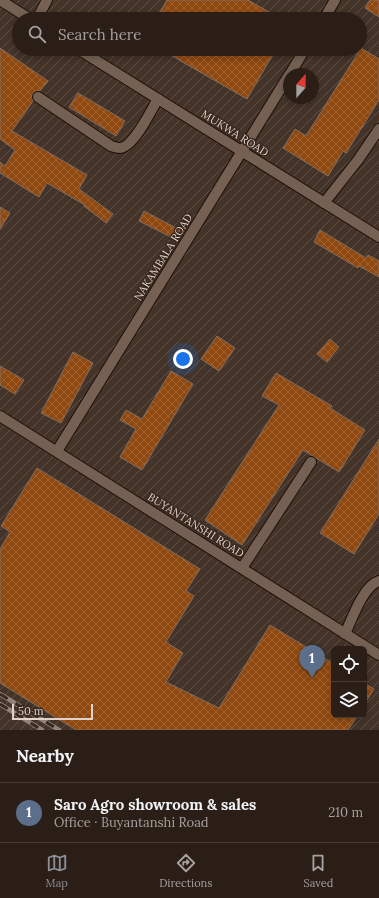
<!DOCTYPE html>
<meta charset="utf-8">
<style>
:root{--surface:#2b1e16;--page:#372b23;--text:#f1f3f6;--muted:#a6a2a1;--line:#473c35;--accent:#8c9099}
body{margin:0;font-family:Lora,serif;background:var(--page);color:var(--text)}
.controls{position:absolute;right:12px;bottom:12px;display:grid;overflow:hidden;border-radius:6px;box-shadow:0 2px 6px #0003}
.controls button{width:36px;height:36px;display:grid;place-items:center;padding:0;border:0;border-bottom:1px solid var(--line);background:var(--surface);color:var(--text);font:20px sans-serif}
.compass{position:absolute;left:283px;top:68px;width:36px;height:36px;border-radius:50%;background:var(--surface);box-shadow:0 2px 6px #0003;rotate:21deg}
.scale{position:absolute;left:12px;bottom:10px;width:81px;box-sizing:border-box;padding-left:4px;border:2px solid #ded2cb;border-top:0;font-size:11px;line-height:14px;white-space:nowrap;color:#ded2cb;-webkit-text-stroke:3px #39281d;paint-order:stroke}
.you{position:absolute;left:183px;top:359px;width:14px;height:14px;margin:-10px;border:3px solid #fff;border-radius:50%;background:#1a73e8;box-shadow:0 0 0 6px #1a73e833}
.badge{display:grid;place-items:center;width:26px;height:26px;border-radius:50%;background:var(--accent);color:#fff;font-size:13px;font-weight:700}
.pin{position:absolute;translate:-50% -33px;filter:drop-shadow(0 1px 2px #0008)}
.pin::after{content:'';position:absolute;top:21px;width:14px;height:12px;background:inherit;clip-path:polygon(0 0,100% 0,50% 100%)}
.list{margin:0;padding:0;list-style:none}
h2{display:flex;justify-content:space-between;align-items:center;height:52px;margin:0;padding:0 16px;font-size:17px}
h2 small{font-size:13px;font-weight:400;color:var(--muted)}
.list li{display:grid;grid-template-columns:26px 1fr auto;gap:12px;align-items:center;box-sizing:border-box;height:60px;padding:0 16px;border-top:1px solid var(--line)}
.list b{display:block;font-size:15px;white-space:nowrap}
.list p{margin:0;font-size:13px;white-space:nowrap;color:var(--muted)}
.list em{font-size:13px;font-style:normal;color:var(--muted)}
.icon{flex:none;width:22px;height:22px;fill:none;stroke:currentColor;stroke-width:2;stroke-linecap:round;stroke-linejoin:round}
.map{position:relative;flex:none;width:379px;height:730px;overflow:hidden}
.search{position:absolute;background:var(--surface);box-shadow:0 2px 6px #0003;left:12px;right:12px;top:12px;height:44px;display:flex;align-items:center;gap:10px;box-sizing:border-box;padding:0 14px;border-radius:22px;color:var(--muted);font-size:15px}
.sheet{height:112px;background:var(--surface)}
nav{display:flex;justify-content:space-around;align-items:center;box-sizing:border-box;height:56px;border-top:1px solid var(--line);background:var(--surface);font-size:11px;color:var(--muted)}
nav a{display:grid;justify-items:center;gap:2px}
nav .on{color:var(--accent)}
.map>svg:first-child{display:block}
</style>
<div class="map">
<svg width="379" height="730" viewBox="0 0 379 730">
<defs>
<pattern id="industrial-furrows" width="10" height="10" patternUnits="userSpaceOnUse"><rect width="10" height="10" fill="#433328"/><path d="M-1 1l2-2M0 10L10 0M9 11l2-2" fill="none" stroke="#5e5046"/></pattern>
<pattern id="building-cross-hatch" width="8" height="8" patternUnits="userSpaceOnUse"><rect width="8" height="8" fill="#8f4810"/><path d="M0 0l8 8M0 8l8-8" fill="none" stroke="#9e6231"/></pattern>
</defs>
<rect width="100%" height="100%" fill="#39281d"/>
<path fill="url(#industrial-furrows)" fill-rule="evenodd" d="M0 0H379V730H0ZM19 19H360V49H19ZM289 74H313V98H289ZM334 649H364V715H334Z"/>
<g fill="url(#building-cross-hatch)" stroke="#826e61">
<polygon points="167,0 248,0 281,19 156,19"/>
<polygon points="370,0 379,0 379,17 365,8"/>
<polygon points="0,48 48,81 40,91 36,91 33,93 32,97 33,101 12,131 87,175 79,189 113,214 106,223 84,206 85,205 47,183 39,197 0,173 0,162 5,166 15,150 0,139"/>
<polygon points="361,48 379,59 379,100 346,153 343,151 328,176 283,148 295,129 306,136"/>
<polygon points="160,49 276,49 247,99"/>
<polygon points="78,93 125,121 116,136 69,107"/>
<polygon points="0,207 10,213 0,229"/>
<polygon points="144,211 180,230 175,239 139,221"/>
<polygon points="320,230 366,258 368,255 379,261 379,277 359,266 358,268 314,242"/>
<polygon points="217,336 235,348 219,371 201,359"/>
<polygon points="330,339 339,347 327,362 317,354"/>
<polygon points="73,352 93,363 61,423 41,413"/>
<polygon points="0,366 24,380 15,394 0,385"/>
<polygon points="171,371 193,384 142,470 120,457 136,429 120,420 126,410 142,419"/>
<polygon points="276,373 332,406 330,408 365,430 339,472 303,450 242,545 205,520 279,405 262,396"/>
<polygon points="379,439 379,514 354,554 320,533"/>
<polygon points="37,468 200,569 186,591 194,596 166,642 183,653 166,682 219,708 270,625 334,664 334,715 358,715 348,730 76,730 0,683 0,549 10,532 1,526"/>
<polygon points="364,683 374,689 364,705"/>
</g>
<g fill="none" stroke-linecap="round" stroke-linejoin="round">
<defs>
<g id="minor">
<polyline points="0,0 30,19"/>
<polyline points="37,19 47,0"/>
<polyline points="324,19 335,0"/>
<polyline points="78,49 379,237"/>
<polyline points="290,74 305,49"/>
<path d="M38 97 111 146C114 147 117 148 120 148 134 147 151 110 158 99"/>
<polyline points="324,203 358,160 379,129"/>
<polyline points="0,416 379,655"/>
<polyline points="57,451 289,75"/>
<polyline points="242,568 311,462"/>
<path d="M345 634C352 619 363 586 379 581"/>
</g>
</defs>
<use href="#minor" stroke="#201006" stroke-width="12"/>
<use href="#minor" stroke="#756154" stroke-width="10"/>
<defs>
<g id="rail">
<polyline points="0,694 59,730"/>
<polyline points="0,704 42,730"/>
</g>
</defs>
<use href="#rail" stroke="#91837a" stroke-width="4.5"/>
<use href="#rail" stroke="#39281d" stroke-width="3" stroke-dasharray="9" stroke-linecap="butt"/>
</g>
<g text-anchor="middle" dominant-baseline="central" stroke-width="3" stroke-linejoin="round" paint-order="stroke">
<g font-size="11" fill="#ded2cb" stroke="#39281d">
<text transform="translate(235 133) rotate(32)">MUKWA ROAD</text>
<text transform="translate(163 257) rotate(-58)">NAKAMBALA ROAD</text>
<text transform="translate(196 525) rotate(32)">BUYANTANSHI ROAD</text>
</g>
</g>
</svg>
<div class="controls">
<button><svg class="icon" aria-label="locate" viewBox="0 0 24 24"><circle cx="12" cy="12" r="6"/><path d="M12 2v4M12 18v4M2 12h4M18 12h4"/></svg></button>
<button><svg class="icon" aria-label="layers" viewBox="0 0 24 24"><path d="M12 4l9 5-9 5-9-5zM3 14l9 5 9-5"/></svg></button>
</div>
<svg class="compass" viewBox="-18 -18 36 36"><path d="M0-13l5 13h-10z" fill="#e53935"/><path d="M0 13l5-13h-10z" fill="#a6a2a1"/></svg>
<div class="scale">50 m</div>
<div class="you"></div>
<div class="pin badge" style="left:312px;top:678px;background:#5c6f8a">1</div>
<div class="search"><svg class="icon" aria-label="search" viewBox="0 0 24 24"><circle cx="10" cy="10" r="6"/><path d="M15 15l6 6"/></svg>Search here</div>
</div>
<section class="sheet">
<h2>Nearby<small></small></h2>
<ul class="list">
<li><span class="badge" style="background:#5c6f8a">1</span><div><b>Saro Agro showroom &amp; sales</b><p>Office · Buyantanshi Road</p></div><em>210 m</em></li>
</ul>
</section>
<nav>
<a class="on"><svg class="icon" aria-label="map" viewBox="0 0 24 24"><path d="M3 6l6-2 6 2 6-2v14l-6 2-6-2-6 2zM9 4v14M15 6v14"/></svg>Map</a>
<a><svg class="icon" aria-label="directions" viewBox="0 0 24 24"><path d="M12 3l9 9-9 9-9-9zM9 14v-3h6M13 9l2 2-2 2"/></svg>Directions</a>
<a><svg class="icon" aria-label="saved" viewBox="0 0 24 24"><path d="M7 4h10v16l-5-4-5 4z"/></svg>Saved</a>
</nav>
